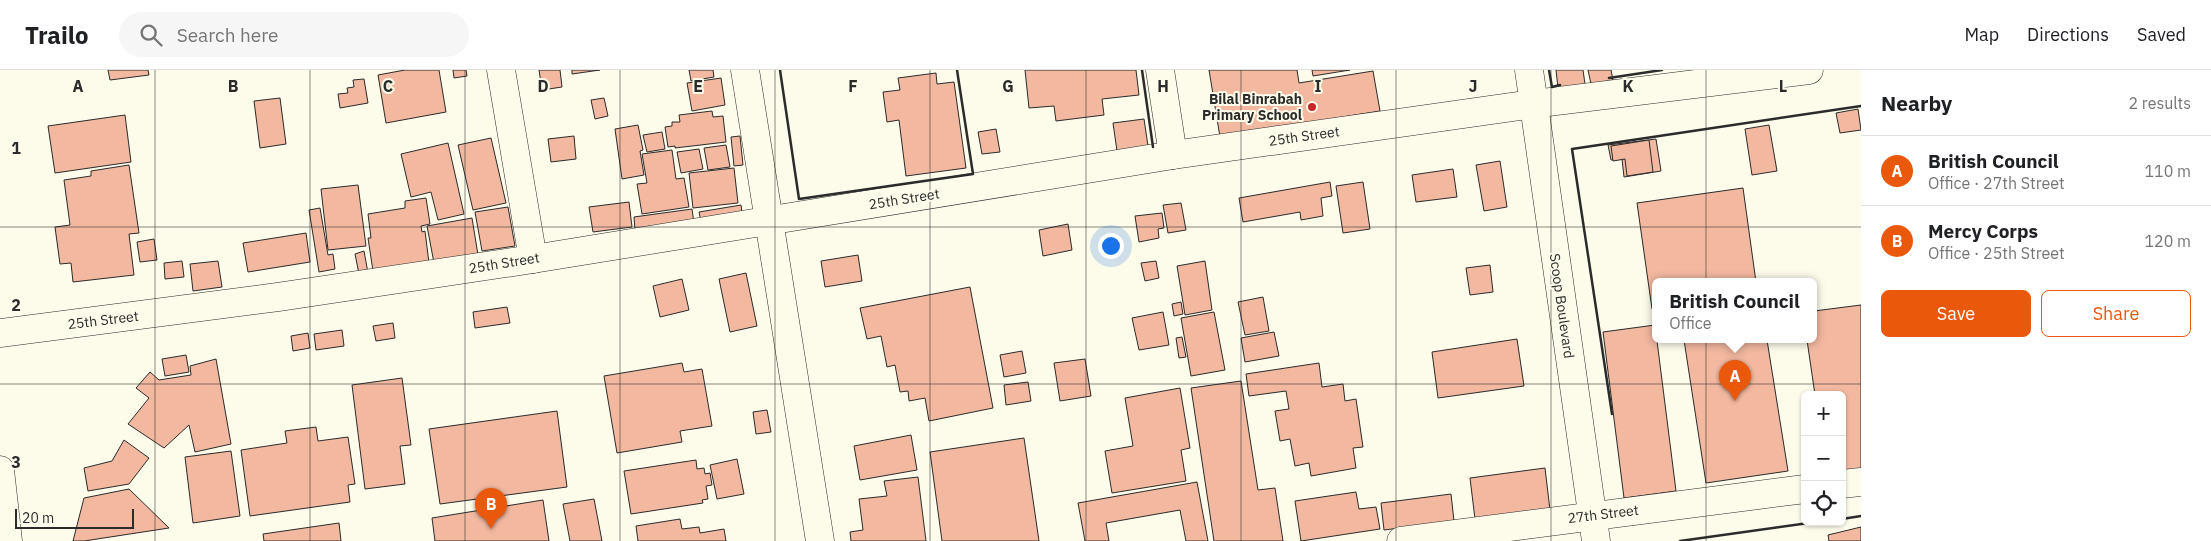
<!DOCTYPE html>
<meta charset="utf-8">
<style>
:root{--surface:#fff;--page:#f6f6f6;--text:#202124;--muted:#757577;--line:#e0e0e0;--accent:#ea580c}
body{margin:0;font-family:"IBM Plex Sans",sans-serif;background:var(--page);color:var(--text)}
.controls{position:absolute;right:15px;bottom:15px;display:grid;overflow:hidden;border-radius:8px;box-shadow:0 1px 4px #0004}
.controls button{width:45px;height:45px;display:grid;place-items:center;padding:0;border:0;border-bottom:1px solid var(--line);background:var(--surface);color:var(--text);font:25px sans-serif}
.scale{position:absolute;left:15px;bottom:12px;width:119px;box-sizing:border-box;padding-left:5px;border:2px solid #2b2b2b;border-top:0;font-size:14px;line-height:18px;white-space:nowrap;color:#2b2b2b;-webkit-text-stroke:4px #fdfbea;paint-order:stroke}
.you{position:absolute;left:1110px;top:175px;width:18px;height:18px;margin:-12px;border:4px solid #fff;border-radius:50%;background:#1a73e8;box-shadow:0 0 0 8px #1a73e833}
.badge{display:grid;place-items:center;width:32px;height:32px;border-radius:50%;background:var(--accent);color:#fff;font-size:16px;font-weight:700}
.pin{position:absolute;translate:-50% -41px;filter:drop-shadow(0 1px 2px #0008)}
.pin::after{content:'';position:absolute;top:26px;width:18px;height:15px;background:inherit;clip-path:polygon(0 0,100% 0,50% 100%)}
.popup{position:absolute;left:1652px;top:208px;width:165px;height:65px;box-sizing:border-box;display:grid;place-content:center;border-radius:8px;background:var(--surface);filter:drop-shadow(0 1px 4px #0005);font-size:16px;white-space:nowrap;color:var(--muted)}
.popup b{font-size:19px;color:var(--text)}
.popup::after{content:'';position:absolute;left:50%;top:100%;margin-left:-10px;border:10px solid transparent;border-top-color:var(--surface)}
.list{margin:0;padding:0;list-style:none}
h2{display:flex;justify-content:space-between;align-items:center;height:65px;margin:0;padding:0 20px;font-size:21px}
h2 small{font-size:16px;font-weight:400;color:var(--muted)}
.list li{display:grid;grid-template-columns:32px 1fr auto;gap:15px;align-items:center;box-sizing:border-box;height:70px;padding:0 20px;border-top:1px solid var(--line)}
.list b{display:block;font-size:19px;white-space:nowrap}
.list p{margin:0;font-size:16px;white-space:nowrap;color:var(--muted)}
.list em{font-size:16px;font-style:normal;color:var(--muted)}
.actions{display:flex;gap:10px;padding:15px 20px}
.actions a{flex:1;padding:11px 0;border:1px solid var(--accent);border-radius:8px;text-align:center;font-size:18px;color:var(--accent)}
.actions .main{background:var(--accent);color:#fff}
.icon{flex:none;width:28px;height:28px;fill:none;stroke:currentColor;stroke-width:2;stroke-linecap:round;stroke-linejoin:round}
.map{position:relative;flex:none;width:1861px;height:471px;overflow:hidden}
header{display:flex;align-items:center;gap:30px;box-sizing:border-box;height:70px;padding:0 25px;background:var(--surface);border-bottom:1px solid var(--line)}
header strong{font-size:24px}
nav{display:flex;gap:28px;margin-inline-start:auto;font-size:18px}
.search{width:350px;height:45px;background:var(--page);display:flex;align-items:center;gap:12px;box-sizing:border-box;padding:0 18px;border-radius:28px;color:var(--muted);font-size:19px}
main{display:flex}
aside{flex:1;background:var(--surface)}
.map>svg:first-child{display:block}
</style>
<header>
<strong>Trailo</strong>
<div class="search"><svg class="icon" aria-label="search" viewBox="0 0 24 24"><circle cx="10" cy="10" r="6"/><path d="M15 15l6 6"/></svg>Search here</div>
<nav><a>Map</a><a>Directions</a><a>Saved</a></nav>
</header>
<main>
<div class="map">
<svg width="1861" height="471" viewBox="0 0 1861 471">
<rect width="100%" height="100%" fill="#fdfbea"/>
<g fill="#f2b8a0" stroke="#2b2b2b">
<polygon points="108,0 148,0 149,5 110,10"/>
<polygon points="405,0 439,0 446,42 386,53 378,5"/>
<polygon points="453,0 466,0 467,6 454,8"/>
<polygon points="539,0 560,0 562,17 542,20"/>
<polygon points="572,0 600,0 572,4"/>
<polygon points="689,0 713,0 714,7 691,11"/>
<polygon points="1025,0 1136,0 1139,25 1102,29 1104,45 1056,51 1054,36 1029,38"/>
<polygon points="1209,0 1297,0 1299,13 1373,1 1380,41 1220,67"/>
<polygon points="1312,0 1350,0 1313,6"/>
<polygon points="1556,0 1583,0 1585,14 1558,18"/>
<polygon points="1588,0 1611,0 1613,10 1591,14"/>
<polygon points="936,3 937,14 954,12 966,98 906,106 899,50 887,52 883,22 900,20 898,8"/>
<polygon points="721,8 725,35 692,41 687,13"/>
<polygon points="364,9 368,33 340,38 338,24 348,23 347,18 354,17 353,10"/>
<polygon points="280,28 286,74 260,78 254,31"/>
<polygon points="604,28 608,46 595,49 591,30"/>
<polygon points="1858,39 1861,60 1840,63 1836,43"/>
<polygon points="712,41 713,47 723,46 726,72 675,78 675,76 668,77 665,57 672,56 672,52 680,52 679,45"/>
<polygon points="125,45 131,92 55,103 48,56"/>
<polygon points="1144,49 1148,76 1117,81 1113,53"/>
<polygon points="638,55 643,80 640,81 644,105 622,109 615,59"/>
<polygon points="1769,55 1777,101 1752,105 1745,59"/>
<polygon points="996,59 1000,82 982,84 978,62"/>
<polygon points="662,62 665,79 647,82 643,65"/>
<polygon points="574,66 576,89 551,92 548,69"/>
<polygon points="740,66 743,95 734,96 731,67"/>
<polygon points="491,68 506,133 473,140 458,75"/>
<polygon points="1656,69 1661,101 1624,107 1622,89 1611,90 1608,75"/>
<polygon points="1649,70 1653,102 1627,106 1625,89 1613,91 1611,76"/>
<polygon points="448,73 464,144 438,150 431,122 411,127 401,84"/>
<polygon points="726,75 730,97 708,100 704,78"/>
<polygon points="699,79 703,99 681,103 677,82"/>
<polygon points="672,80 676,109 684,108 689,137 642,144 637,114 647,113 642,84"/>
<polygon points="1500,91 1507,137 1484,141 1476,95"/>
<polygon points="129,95 139,163 129,164 134,205 73,212 71,193 60,194 55,157 70,155 64,110 91,106 91,101"/>
<polygon points="734,98 738,133 693,138 689,103"/>
<polygon points="1453,99 1457,127 1416,132 1412,105"/>
<polygon points="1330,112 1332,126 1321,128 1323,146 1301,150 1300,142 1243,152 1239,128"/>
<polygon points="1363,112 1370,159 1343,163 1336,116"/>
<polygon points="358,115 366,176 328,180 321,119"/>
<polygon points="1743,118 1756,212 1656,212 1656,239 1652,239 1637,133"/>
<polygon points="426,128 430,154 421,156 422,162 425,161 429,193 373,201 368,168 371,168 368,144 405,138 405,131"/>
<polygon points="629,132 632,157 593,162 589,137"/>
<polygon points="1181,133 1186,160 1168,163 1163,135"/>
<polygon points="741,135 743,151 702,157 699,142"/>
<polygon points="508,137 515,176 482,181 475,142"/>
<polygon points="320,138 328,185 333,184 335,199 319,202 309,140"/>
<polygon points="692,139 694,153 635,160 634,147"/>
<polygon points="1162,143 1164,158 1158,159 1159,168 1139,172 1135,146"/>
<polygon points="472,148 478,185 434,193 427,156"/>
<polygon points="1068,154 1072,180 1043,186 1039,160"/>
<polygon points="306,163 310,192 248,202 243,173"/>
<polygon points="154,169 157,190 140,192 137,172"/>
<polygon points="364,181 368,203 359,204 355,184"/>
<polygon points="858,185 862,211 825,217 821,191"/>
<polygon points="182,191 184,207 165,209 164,193"/>
<polygon points="218,191 222,217 193,221 190,194"/>
<polygon points="1156,191 1159,208 1145,211 1141,193"/>
<polygon points="1205,191 1212,240 1185,245 1177,196"/>
<polygon points="1490,195 1493,222 1470,225 1466,198"/>
<polygon points="746,203 757,256 730,262 719,209"/>
<polygon points="682,209 689,240 660,247 653,216"/>
<polygon points="970,217 993,338 929,351 925,328 909,331 908,321 900,322 895,295 887,297 881,266 867,269 860,238"/>
<polygon points="1263,227 1269,261 1245,265 1238,232"/>
<polygon points="1181,232 1183,244 1174,246 1172,234"/>
<polygon points="1861,235 1861,417 1842,419 1842,325 1815,325 1807,270 1814,270 1814,241"/>
<polygon points="507,237 510,253 475,258 473,242"/>
<polygon points="1163,242 1169,275 1139,280 1132,248"/>
<polygon points="1214,242 1225,300 1191,306 1181,248"/>
<polygon points="393,253 395,268 376,271 373,256"/>
<polygon points="1655,255 1676,421 1624,428 1603,262"/>
<polygon points="342,260 344,276 316,280 314,264"/>
<polygon points="1274,262 1279,286 1245,292 1241,268"/>
<polygon points="308,263 310,278 293,281 291,266"/>
<polygon points="1182,267 1186,287 1179,288 1176,268"/>
<polygon points="1517,269 1524,316 1438,328 1432,282"/>
<polygon points="1684,270 1767,270 1788,401 1706,413"/>
<polygon points="1022,281 1026,303 1004,307 1000,285"/>
<polygon points="186,285 189,302 165,306 162,289"/>
<polygon points="216,289 231,374 195,382 189,355 164,378 128,354 149,328 136,318 150,302 159,310 191,305 190,296"/>
<polygon points="1085,289 1091,326 1060,331 1054,293"/>
<polygon points="682,293 684,302 702,299 712,356 680,361 682,372 617,383 604,306"/>
<polygon points="1319,293 1322,317 1343,314 1345,331 1356,329 1363,377 1353,378 1356,398 1311,406 1309,393 1295,396 1290,369 1280,371 1275,341 1289,339 1286,321 1249,326 1246,304"/>
<polygon points="402,308 411,375 400,376 405,414 365,419 352,315"/>
<polygon points="1241,311 1258,420 1275,418 1283,471 1214,471 1191,318"/>
<polygon points="1028,312 1031,331 1006,335 1004,315"/>
<polygon points="1180,318 1190,378 1181,380 1186,411 1112,423 1105,381 1133,376 1125,328"/>
<polygon points="767,340 771,362 756,364 753,342"/>
<polygon points="557,341 567,417 440,434 429,359"/>
<polygon points="316,357 318,371 348,367 355,414 348,415 350,432 250,446 241,380 287,373 285,361"/>
<polygon points="911,365 917,400 860,410 854,376"/>
<polygon points="1024,368 1039,471 942,471 930,382"/>
<polygon points="124,370 149,388 129,414 88,421 84,398 112,391"/>
<polygon points="231,381 240,446 193,453 185,387"/>
<polygon points="737,389 744,424 717,429 710,395"/>
<polygon points="696,390 697,399 704,398 705,404 710,403 712,415 706,416 708,429 702,430 703,433 631,444 624,401"/>
<polygon points="1545,398 1550,440 1475,449 1470,408"/>
<polygon points="918,407 926,471 851,471 850,462 863,460 859,429 887,426 884,411"/>
<polygon points="1197,412 1208,471 1186,471 1180,440 1106,453 1109,471 1085,471 1078,433"/>
<polygon points="129,419 169,458 84,471 73,471 84,428"/>
<polygon points="1356,422 1359,439 1376,437 1380,459 1301,471 1295,431"/>
<polygon points="1451,424 1454,451 1384,460 1381,433"/>
<polygon points="594,429 602,471 570,471 563,434"/>
<polygon points="543,430 549,471 435,471 432,448"/>
<polygon points="680,449 682,459 699,457 700,463 724,459 726,471 638,471 636,456"/>
<polygon points="339,453 341,471 264,471 263,464"/>
<polygon points="1861,457 1861,471 1829,471 1828,465"/>
</g>
<g fill="none" stroke-linecap="round" stroke-linejoin="round">
<defs>
<g id="street">
<polyline points="501,0 533,189"/>
<polyline points="745,0 820,471"/>
<polyline points="1160,0 1173,85"/>
<polyline points="1529,0 1596,471"/>
<polyline points="0,263 278,227 533,189 1173,85 1533,34 1809,0"/>
<polyline points="0,400 8,471"/>
<polyline points="1842,414 1861,412"/>
<polyline points="1401,471 1805,419"/>
</g>
</defs>
<use href="#street" stroke="#2b2b2b" stroke-width="29"/>
<use href="#street" stroke="#fdfbea" stroke-width="28"/>
<g stroke="#2b2b2b" stroke-width="2.5">
<polyline points="780,0 799,129 973,104 957,0"/>
<polyline points="1142,0 1153,77"/>
<polyline points="1549,0 1552,17 1560,15"/>
<polyline points="1609,8 1662,0"/>
<polyline points="1612,344 1572,79 1861,36"/>
<polyline points="1842,449 1861,446"/>
<polyline points="1680,471 1816,452"/>
</g>
</g>
<path fill="none" stroke="#2b2b2b" stroke-width="1" stroke-opacity="0.55" d="M155 0V471M310 0V471M465 0V471M620 0V471M775 0V471M930 0V471M1086 0V471M1241 0V471M1396 0V471M1551 0V471M1706 0V471M0 157H1861M0 314H1861"/>
<circle fill="#c62828" stroke="#fdfbea" stroke-width="2" cx="1312" cy="37" r="5"/>
<g text-anchor="middle" dominant-baseline="central" stroke-width="4" stroke-linejoin="round" paint-order="stroke">
<g font-size="14" font-weight="bold" fill="#2b2b2b" stroke="#fdfbea" text-anchor="end">
<text x="1302" y="29">Bilal Binrabah<tspan x="1302" dy="16">Primary School</tspan></text>
</g>
<g font-size="14" fill="#2b2b2b" stroke="#fdfbea">
<text transform="translate(1304 66) rotate(-8)">25th Street</text>
<text transform="translate(904 129) rotate(-9)">25th Street</text>
<text transform="translate(504 193) rotate(-9)">25th Street</text>
<text transform="translate(1562 236) rotate(82)">Scoop Boulevard</text>
<text transform="translate(103 250) rotate(-7)">25th Street</text>
<text transform="translate(1603 444) rotate(-7)">27th Street</text>
</g>
</g>
<g font-size="16" text-anchor="middle" font-weight="bold" fill="#2b2b2b" stroke="#fdfbea" stroke-width="4" stroke-linejoin="round" paint-order="stroke">
<text x="78" y="22">A</text>
<text x="233" y="22">B</text>
<text x="388" y="22">C</text>
<text x="543" y="22">D</text>
<text x="698" y="22">E</text>
<text x="853" y="22">F</text>
<text x="1008" y="22">G</text>
<text x="1163" y="22">H</text>
<text x="1318" y="22">I</text>
<text x="1473" y="22">J</text>
<text x="1628" y="22">K</text>
<text x="1783" y="22">L</text>
<text x="16" y="84">1</text>
<text x="16" y="241">2</text>
<text x="16" y="398">3</text>
</g>
</svg>
<div class="controls">
<button>+</button>
<button>−</button>
<button><svg class="icon" aria-label="locate" viewBox="0 0 24 24"><circle cx="12" cy="12" r="6"/><path d="M12 2v4M12 18v4M2 12h4M18 12h4"/></svg></button>
</div>
<div class="scale">20 m</div>
<div class="you"></div>
<div class="pin badge" style="left:1735px;top:331px">A</div>
<div class="popup"><b>British Council</b>Office</div>
<div class="pin badge" style="left:491px;top:459px">B</div>
</div>
<aside>
<h2>Nearby<small>2 results</small></h2>
<ul class="list">
<li><span class="badge">A</span><div><b>British Council</b><p>Office · 27th Street</p></div><em>110 m</em></li>
<li><span class="badge">B</span><div><b>Mercy Corps</b><p>Office · 25th Street</p></div><em>120 m</em></li>
</ul>
<div class="actions"><a class="main">Save</a><a>Share</a></div>
</aside>
</main>
